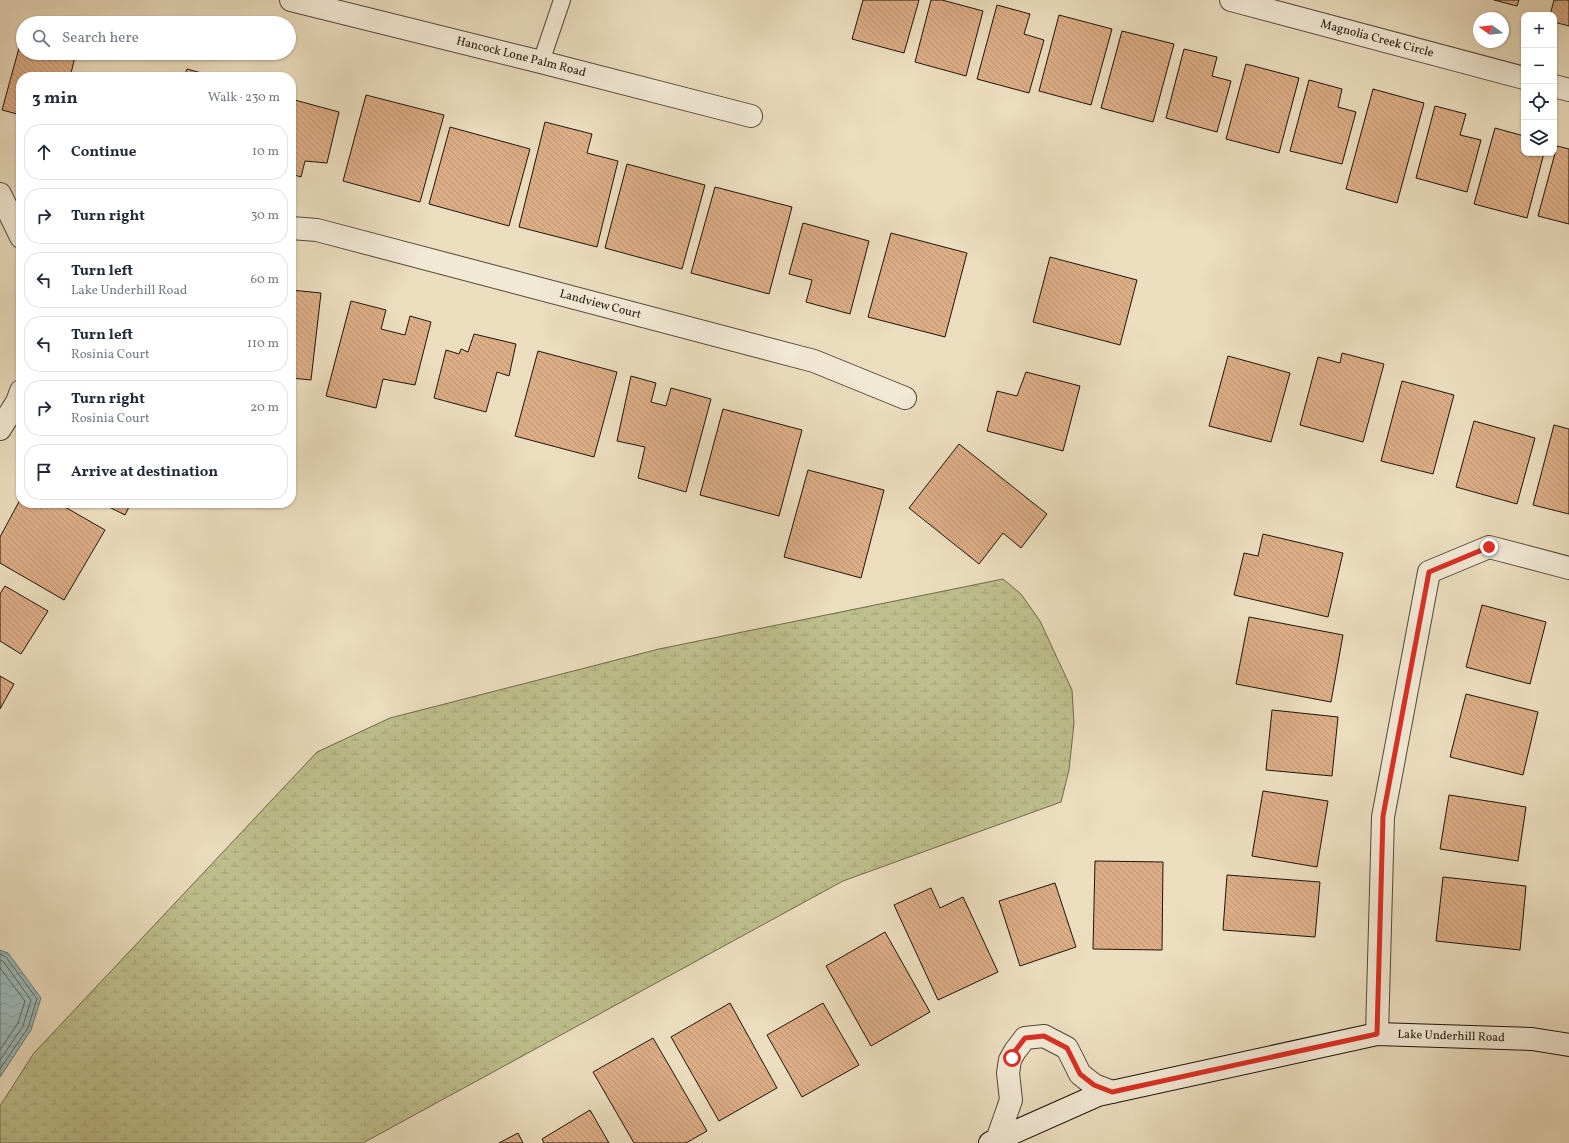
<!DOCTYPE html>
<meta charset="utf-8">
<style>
:root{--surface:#fff;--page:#f2f2f3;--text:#1f2937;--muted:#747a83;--line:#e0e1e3}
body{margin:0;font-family:Vollkorn,serif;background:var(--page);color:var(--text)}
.controls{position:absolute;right:12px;top:12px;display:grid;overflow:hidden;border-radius:8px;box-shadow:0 1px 3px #0004}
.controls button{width:36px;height:36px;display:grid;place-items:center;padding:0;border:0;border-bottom:1px solid var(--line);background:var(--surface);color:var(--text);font:20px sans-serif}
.compass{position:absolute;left:1473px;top:12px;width:36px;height:36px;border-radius:50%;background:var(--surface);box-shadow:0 1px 3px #0004;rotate:285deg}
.stop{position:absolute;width:12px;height:12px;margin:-9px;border:3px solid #d93025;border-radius:50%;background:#fff}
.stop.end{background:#d93025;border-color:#fff;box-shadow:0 1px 4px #0008}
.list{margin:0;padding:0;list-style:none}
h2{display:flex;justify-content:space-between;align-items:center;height:52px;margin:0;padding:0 16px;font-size:17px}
h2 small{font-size:13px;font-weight:400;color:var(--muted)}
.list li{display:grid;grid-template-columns:26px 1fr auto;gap:12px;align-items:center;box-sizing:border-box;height:56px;margin:0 8px 8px;padding:0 8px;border:1px solid var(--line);border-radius:16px}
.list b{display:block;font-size:15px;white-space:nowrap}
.list p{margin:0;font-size:13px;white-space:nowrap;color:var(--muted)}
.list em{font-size:13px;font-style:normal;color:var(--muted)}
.icon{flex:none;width:22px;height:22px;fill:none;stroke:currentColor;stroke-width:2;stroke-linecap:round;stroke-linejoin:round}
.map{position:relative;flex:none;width:1569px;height:1143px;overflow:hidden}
.search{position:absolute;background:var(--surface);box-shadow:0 1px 3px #0004;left:16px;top:16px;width:280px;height:44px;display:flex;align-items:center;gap:10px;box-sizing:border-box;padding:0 14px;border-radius:22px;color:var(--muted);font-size:15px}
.panel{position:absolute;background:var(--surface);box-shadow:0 1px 3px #0004;left:16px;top:72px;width:280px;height:436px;border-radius:16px}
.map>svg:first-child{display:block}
</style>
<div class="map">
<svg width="1569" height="1143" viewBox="0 0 1569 1143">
<defs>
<pattern id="wetland-marsh" width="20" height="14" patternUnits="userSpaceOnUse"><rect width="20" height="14" fill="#bebf8c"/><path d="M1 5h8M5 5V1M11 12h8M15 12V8" fill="none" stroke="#a3a377"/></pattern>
<pattern id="water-waves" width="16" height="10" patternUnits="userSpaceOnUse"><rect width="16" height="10" fill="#9cbabb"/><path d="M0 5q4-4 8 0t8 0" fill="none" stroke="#869f9f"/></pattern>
<pattern id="building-back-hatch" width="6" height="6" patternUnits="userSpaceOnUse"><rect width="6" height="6" fill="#ddad86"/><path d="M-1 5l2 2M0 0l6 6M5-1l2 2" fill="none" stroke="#bd9472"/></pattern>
</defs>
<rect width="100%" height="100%" fill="#ebddbe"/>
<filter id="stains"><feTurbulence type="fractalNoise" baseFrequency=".005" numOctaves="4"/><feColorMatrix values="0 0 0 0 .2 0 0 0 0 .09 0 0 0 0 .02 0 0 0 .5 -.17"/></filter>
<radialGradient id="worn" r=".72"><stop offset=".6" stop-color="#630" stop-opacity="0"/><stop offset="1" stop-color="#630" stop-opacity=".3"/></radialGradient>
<polygon fill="url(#wetland-marsh)" stroke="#6e6a4b" points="1003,579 1021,594 1040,621 1072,690 1074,723 1069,770 1061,802 843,881 363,1143 0,1143 0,1106 34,1053 317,752 390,718 659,649"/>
<polygon fill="url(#water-waves)" stroke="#697874" points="0,950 8,953 41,998 31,1030 0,1077"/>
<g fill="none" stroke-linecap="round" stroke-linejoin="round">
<g stroke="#5c6862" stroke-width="1">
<polyline points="0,954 6,957 37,999 28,1028 0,1069"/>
<polyline points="0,960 3,961 31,1000 23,1026 0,1060"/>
<polyline points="0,968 25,1001 18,1023 0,1050"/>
</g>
</g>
<g fill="url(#building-back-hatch)" stroke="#1d150a">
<polygon points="863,0 919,0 904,53 852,39"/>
<polygon points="931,0 942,0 983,11 966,76 915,62"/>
<polygon points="1494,0 1519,0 1517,6"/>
<polygon points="1554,0 1569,0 1569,26 1554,22 1554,15 1550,15"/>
<polygon points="997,5 1030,14 1024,34 1044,40 1029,93 977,79"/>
<polygon points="1059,15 1112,29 1091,105 1039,91"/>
<polygon points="1122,31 1174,44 1153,122 1101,108"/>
<polygon points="22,37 23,37 23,53 76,53 70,77 21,77 21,115 2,110"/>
<polygon points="1184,49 1217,57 1212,76 1231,81 1217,132 1166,118"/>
<polygon points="1246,64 1299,78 1279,153 1226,139"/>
<polygon points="187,69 216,77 184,77"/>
<polygon points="1309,80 1342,89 1338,107 1356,112 1342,164 1290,151"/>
<polygon points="1373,89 1424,103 1397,203 1346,189"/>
<polygon points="366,95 444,115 420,202 343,181"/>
<polygon points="291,99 339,112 327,163 305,161 301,177 291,174"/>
<polygon points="1435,106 1466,114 1460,135 1481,140 1467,192 1416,178"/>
<polygon points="545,122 592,134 587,153 618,161 597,247 519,227"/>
<polygon points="450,127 530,149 509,226 429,204"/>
<polygon points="1495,128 1524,136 1524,153 1544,153 1527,218 1474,204"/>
<polygon points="1557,146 1569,149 1569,224 1538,216"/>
<polygon points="627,164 705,185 682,269 605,248"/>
<polygon points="715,187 792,207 769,294 691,273"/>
<polygon points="803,223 869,241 850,314 806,302 812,280 789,274"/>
<polygon points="891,233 967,253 945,337 868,317"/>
<polygon points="1050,257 1137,280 1120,345 1033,322"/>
<polygon points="291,290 321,293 311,380 291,378"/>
<polygon points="351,301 386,310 381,329 405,335 410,316 431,322 415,385 383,379 376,408 326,396"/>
<polygon points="474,334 516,344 509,376 497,372 486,412 434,398 446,350 459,354 461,349 468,352"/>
<polygon points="538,351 617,372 594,457 515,436"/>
<polygon points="1342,353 1384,364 1363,442 1300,425 1318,357 1340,363"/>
<polygon points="1228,356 1290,373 1271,442 1209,426"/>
<polygon points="1026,372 1080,386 1063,451 987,431 997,391 1017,396"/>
<polygon points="631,376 656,383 651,402 666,406 671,388 711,399 686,492 638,478 645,447 617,441"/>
<polygon points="1402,381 1454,395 1433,474 1381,461"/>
<polygon points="723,409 802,430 779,516 700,495"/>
<polygon points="1474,421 1535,438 1517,504 1456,487"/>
<polygon points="1554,425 1569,429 1569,514 1533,505"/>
<polygon points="959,444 1047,514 1021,548 1003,533 979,564 909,508"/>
<polygon points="808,470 884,490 861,578 784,557"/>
<polygon points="21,498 21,503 58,503 105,530 64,600 0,563 0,537"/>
<polygon points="101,503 131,503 125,515"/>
<polygon points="1263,534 1343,553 1328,617 1234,595 1244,553 1258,556"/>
<polygon points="5,586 48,611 21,654 0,641 0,594"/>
<polygon points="1482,605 1546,622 1530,684 1466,667"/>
<polygon points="1249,617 1343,635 1331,702 1236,684"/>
<polygon points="0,676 14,684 0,709"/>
<polygon points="1466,694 1538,712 1523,775 1450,757"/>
<polygon points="1272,710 1338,717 1332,776 1266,770"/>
<polygon points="1263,791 1328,801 1317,867 1252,856"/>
<polygon points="1449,795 1526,807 1518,861 1440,849"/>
<polygon points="1095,861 1163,862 1162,950 1093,949"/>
<polygon points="1227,875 1320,882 1315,937 1223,930"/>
<polygon points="1443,877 1526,886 1520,950 1436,941"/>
<polygon points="1055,883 1076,947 1020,966 999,901"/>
<polygon points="931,888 940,908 963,897 998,972 938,1000 894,905"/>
<polygon points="885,932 930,1012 871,1046 826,966"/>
<polygon points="730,1003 777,1088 719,1121 671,1037"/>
<polygon points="823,1003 859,1065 802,1097 767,1035"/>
<polygon points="653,1038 707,1131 686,1143 634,1143 593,1072"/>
<polygon points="590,1110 609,1143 544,1143 542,1139"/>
<polygon points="518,1133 523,1143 499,1143"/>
</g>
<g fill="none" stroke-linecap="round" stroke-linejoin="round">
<defs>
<polyline id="lane" points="541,62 562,0"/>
<g id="street">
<path id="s1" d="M291 0 541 62 751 116"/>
<path id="s2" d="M1231 0 1524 78"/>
<polyline points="1554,86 1569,90"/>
<polyline points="0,194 21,237"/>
<path id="s3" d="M291 228 317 230 814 361 905 398"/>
<polyline points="0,429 17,402 21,391"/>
<polyline points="1377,1034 1383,817 1429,572 1489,547 1569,568"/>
<polyline points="997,1140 1011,1100 1008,1073 1010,1060 1015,1051 1025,1038 1044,1036 1067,1048 1080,1074 1094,1085 1112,1092"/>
</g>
<g id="secondary">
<path id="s4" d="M990 1143 1098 1095 1377 1034 1532 1039 1569 1045"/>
</g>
</defs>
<use href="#lane" stroke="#504737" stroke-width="18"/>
<use href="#street" stroke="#504737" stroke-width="24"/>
<use href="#secondary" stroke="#1d150a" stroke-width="24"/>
<use href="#lane" stroke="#f2e9d5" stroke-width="16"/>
<use href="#street" stroke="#f2e9d5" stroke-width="22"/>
<use href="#secondary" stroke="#f2e9d5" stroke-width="22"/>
</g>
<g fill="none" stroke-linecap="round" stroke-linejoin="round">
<polyline stroke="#d93025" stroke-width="5" points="1012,1058 1015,1051 1025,1038 1044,1036 1067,1048 1080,1074 1094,1085 1112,1092 1377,1034 1383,816 1429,572 1489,547"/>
</g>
<g text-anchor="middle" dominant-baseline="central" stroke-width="3" stroke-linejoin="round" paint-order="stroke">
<g font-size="12" fill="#1d150a" stroke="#f2e9d5">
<text stroke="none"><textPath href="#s2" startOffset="151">Magnolia Creek Circle</textPath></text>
<text stroke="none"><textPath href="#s1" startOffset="237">Hancock Lone Palm Road</textPath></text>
<text stroke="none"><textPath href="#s3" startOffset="319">Landview Court</textPath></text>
<text stroke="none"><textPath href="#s4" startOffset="478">Lake Underhill Road</textPath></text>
</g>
</g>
<rect width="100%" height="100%" filter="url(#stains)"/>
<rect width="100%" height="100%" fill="url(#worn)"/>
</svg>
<div class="controls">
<button>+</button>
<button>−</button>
<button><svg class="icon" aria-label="locate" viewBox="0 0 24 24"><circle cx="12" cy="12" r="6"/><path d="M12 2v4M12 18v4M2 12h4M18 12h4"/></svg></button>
<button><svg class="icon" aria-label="layers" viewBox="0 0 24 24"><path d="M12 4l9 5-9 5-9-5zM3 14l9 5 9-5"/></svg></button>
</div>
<svg class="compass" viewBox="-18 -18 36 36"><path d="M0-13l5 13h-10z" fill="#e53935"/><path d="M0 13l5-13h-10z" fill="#747a83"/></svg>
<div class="stop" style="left:1012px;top:1058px"></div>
<div class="stop end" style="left:1489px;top:547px"></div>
<div class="search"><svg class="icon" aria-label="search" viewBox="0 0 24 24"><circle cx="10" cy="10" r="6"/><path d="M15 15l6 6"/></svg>Search here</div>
<section class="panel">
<h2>3 min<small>Walk · 230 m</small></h2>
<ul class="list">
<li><svg class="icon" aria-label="ahead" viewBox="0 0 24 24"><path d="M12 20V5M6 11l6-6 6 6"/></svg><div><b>Continue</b></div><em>10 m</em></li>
<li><svg class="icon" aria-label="right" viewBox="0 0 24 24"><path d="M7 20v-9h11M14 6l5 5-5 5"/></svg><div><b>Turn right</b></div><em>30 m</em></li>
<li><svg class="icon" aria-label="left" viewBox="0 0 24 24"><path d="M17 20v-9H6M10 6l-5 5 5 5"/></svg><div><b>Turn left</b><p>Lake Underhill Road</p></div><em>60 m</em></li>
<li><svg class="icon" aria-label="left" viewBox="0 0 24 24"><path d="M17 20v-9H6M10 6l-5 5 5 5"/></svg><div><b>Turn left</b><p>Rosinia Court</p></div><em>110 m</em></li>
<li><svg class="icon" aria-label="right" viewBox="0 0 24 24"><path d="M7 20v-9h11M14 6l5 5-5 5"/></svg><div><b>Turn right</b><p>Rosinia Court</p></div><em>20 m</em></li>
<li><svg class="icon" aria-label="arrive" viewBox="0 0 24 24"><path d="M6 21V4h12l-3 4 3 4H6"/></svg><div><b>Arrive at destination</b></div></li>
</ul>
</section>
</div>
